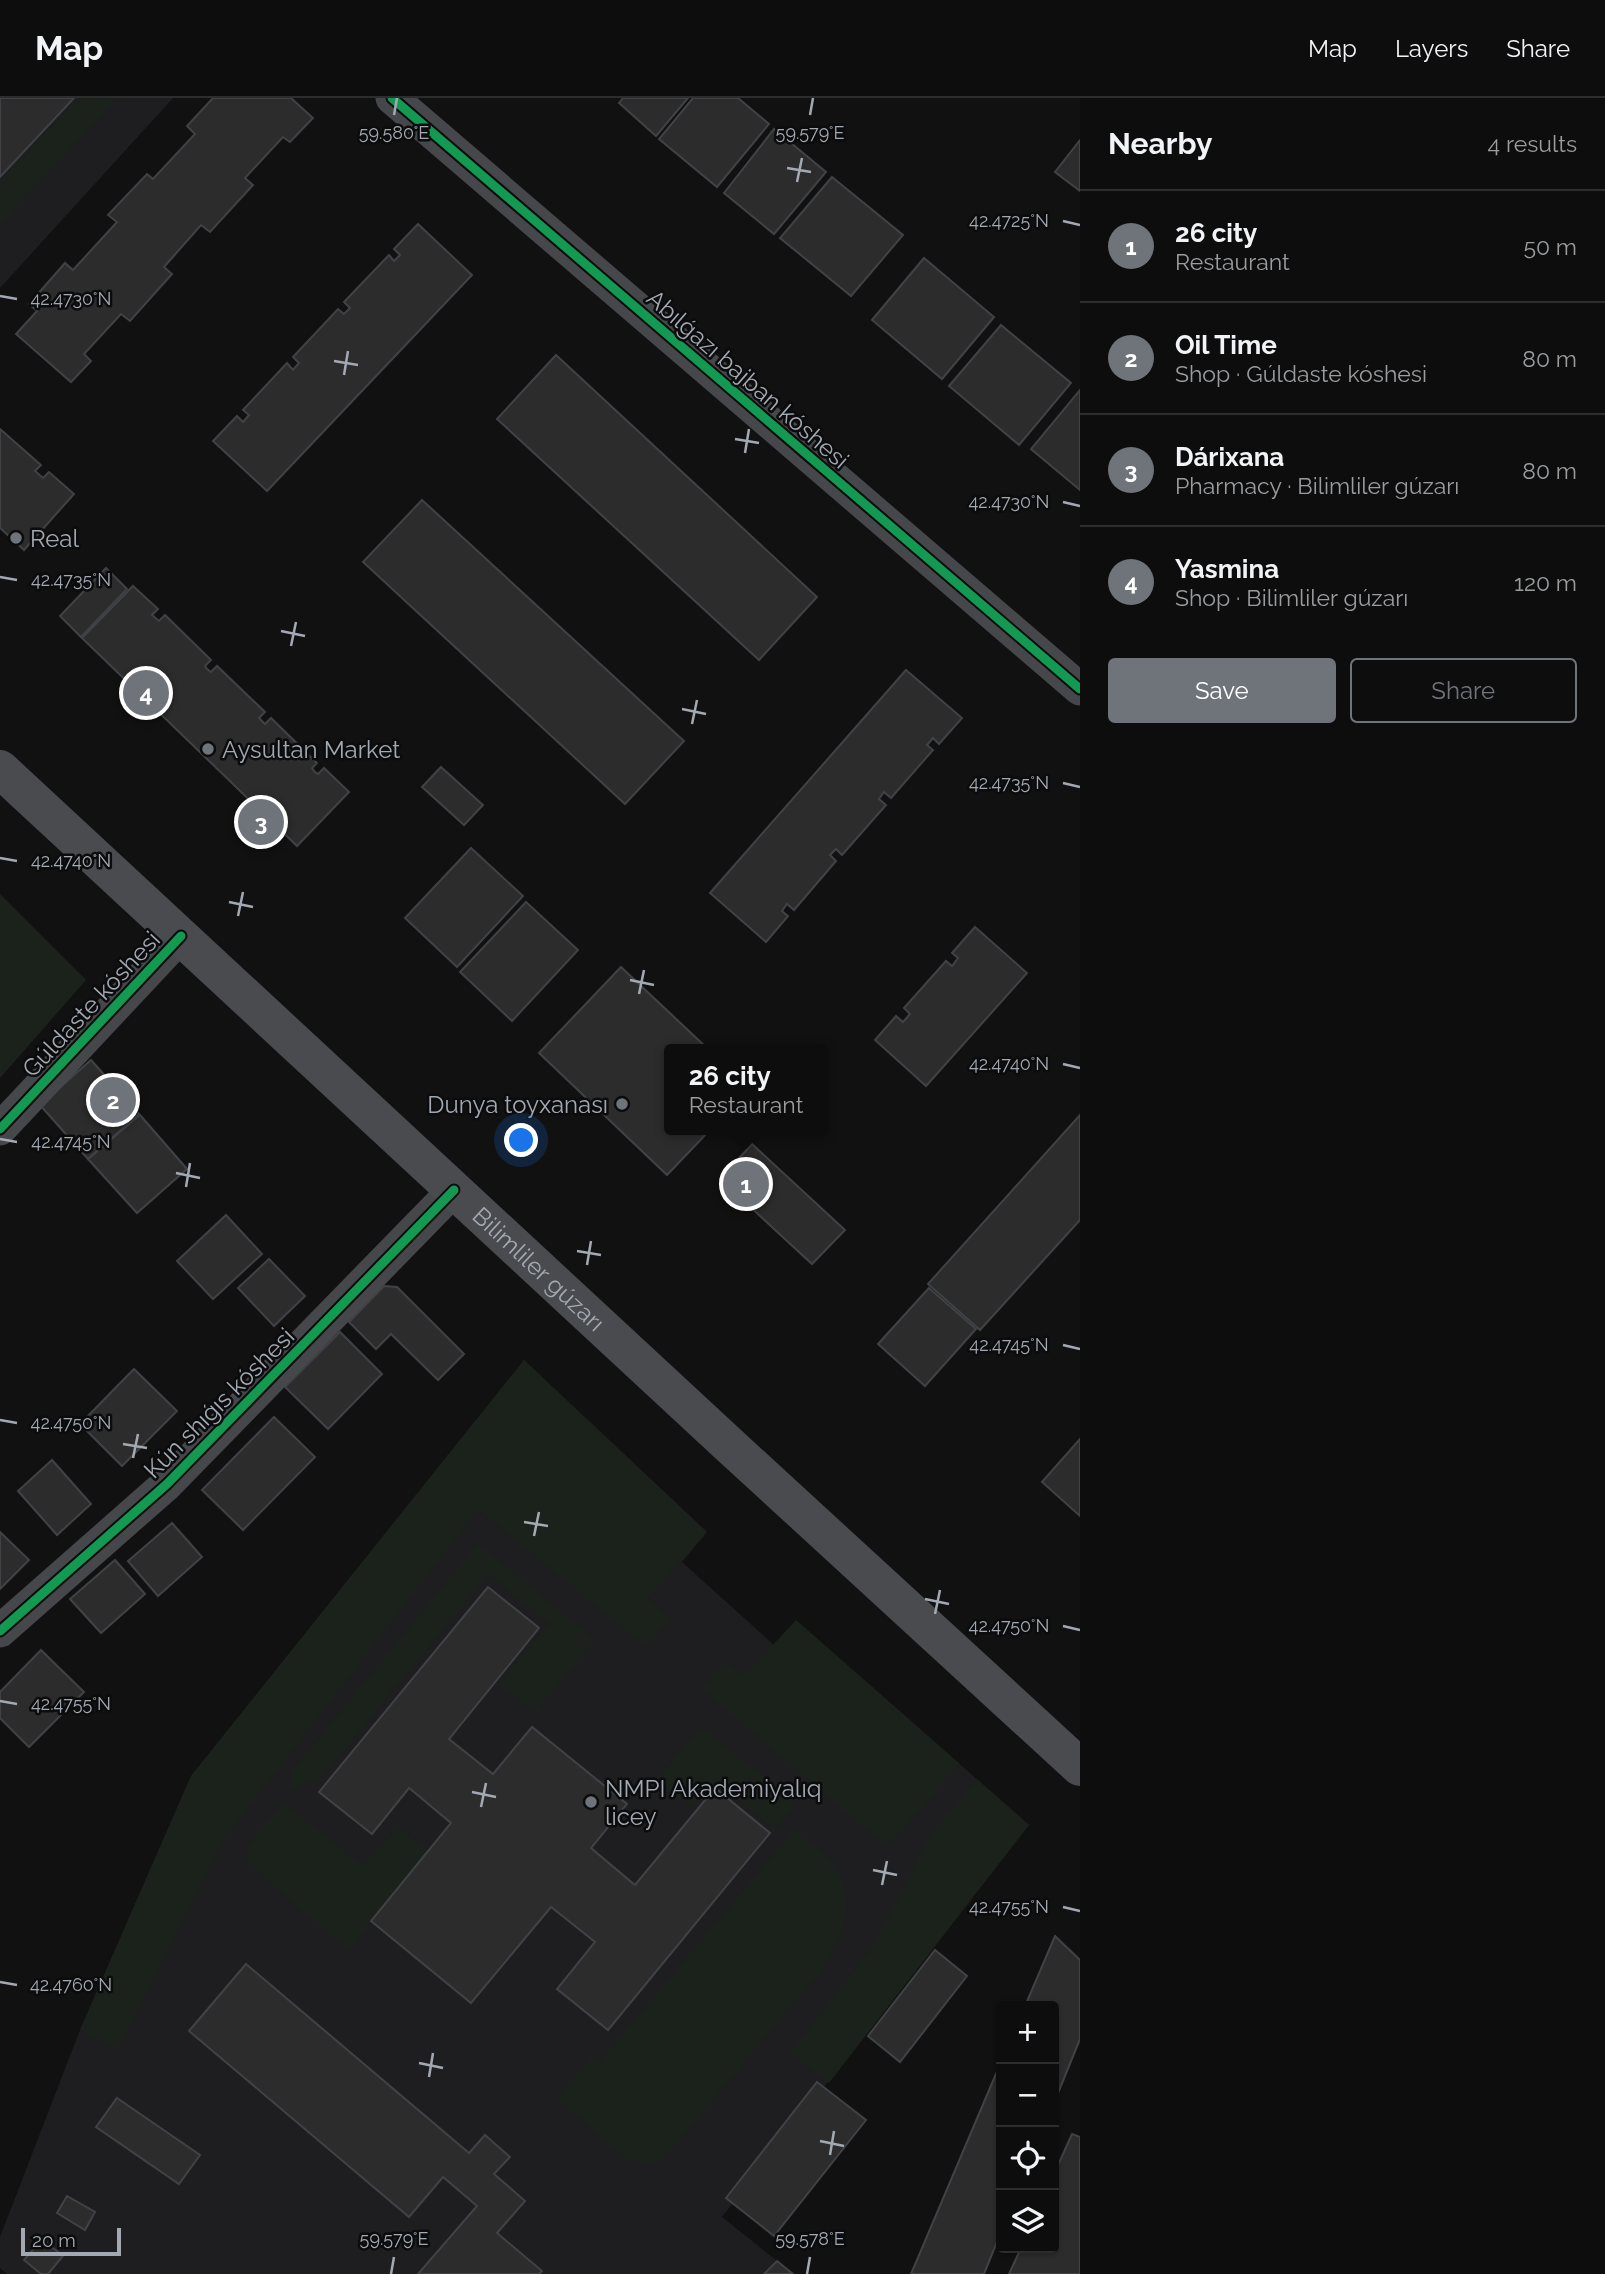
<!DOCTYPE html>
<meta charset="utf-8">
<style>
:root{--surface:#0d0d0e;--page:#1b1b1c;--text:#f1f3f6;--muted:#9a9c9e;--line:#2d2d2e;--accent:#6f747b}
body{margin:0;font-family:Raleway,sans-serif;background:var(--page);color:var(--text)}
.controls{position:absolute;right:21px;bottom:21px;display:grid;overflow:hidden;border-radius:7px;box-shadow:0 2px 5px #0004}
.controls button{width:63px;height:63px;display:grid;place-items:center;padding:0;border:0;border-bottom:2px solid var(--line);background:var(--surface);color:var(--text);font:35px sans-serif}
.scale{position:absolute;left:21px;bottom:18px;width:100px;box-sizing:border-box;padding-left:7px;border:4px solid #a2a9b3;border-top:0;font-size:19px;line-height:24px;white-space:nowrap;color:#a2a9b3;-webkit-text-stroke:5px #0c0c0d;paint-order:stroke}
.you{position:absolute;left:522px;top:1043px;width:24px;height:24px;margin:-18px;border:5px solid #fff;border-radius:50%;background:#1a73e8;box-shadow:0 0 0 10px #1a73e833}
.badge{display:grid;place-items:center;width:46px;height:46px;border-radius:50%;background:var(--accent);color:#fff;font-size:23px;font-weight:700}
.pin{position:absolute;translate:-50% -50%;border:4px solid #fff;box-shadow:0 2px 7px #0006}
.popup{position:absolute;left:664px;top:946px;width:164px;height:91px;box-sizing:border-box;display:grid;place-content:center;border-radius:7px;background:var(--surface);filter:drop-shadow(0 2px 5px #0005);font-size:23px;white-space:nowrap;color:var(--muted)}
.popup b{font-size:26px;color:var(--text)}
.popup::after{content:'';position:absolute;left:50%;top:100%;margin-left:-14px;border:14px solid transparent;border-top-color:var(--surface)}
.list{margin:0;padding:0;list-style:none}
h2{display:flex;justify-content:space-between;align-items:center;height:91px;margin:0;padding:0 28px;font-size:30px}
h2 small{font-size:23px;font-weight:400;color:var(--muted)}
.list li{display:grid;grid-template-columns:46px 1fr auto;gap:21px;align-items:center;box-sizing:border-box;height:112px;padding:0 28px;border-top:2px solid var(--line)}
.list b{display:block;font-size:26px;white-space:nowrap}
.list p{margin:0;font-size:23px;white-space:nowrap;color:var(--muted)}
.list em{font-size:23px;font-style:normal;color:var(--muted)}
.actions{display:flex;gap:14px;padding:21px 28px}
.actions a{flex:1;padding:16px 0;border:2px solid var(--accent);border-radius:7px;text-align:center;font-size:24px;color:var(--accent)}
.actions .main{background:var(--accent);color:#fff}
.icon{flex:none;width:38px;height:38px;fill:none;stroke:currentColor;stroke-width:2;stroke-linecap:round;stroke-linejoin:round}
.map{position:relative;flex:none;width:1080px;height:2176px;overflow:hidden}
header{display:flex;align-items:center;gap:42px;box-sizing:border-box;height:98px;padding:0 35px;background:var(--surface);border-bottom:2px solid var(--line)}
header strong{font-size:33px}
nav{display:flex;gap:38px;margin-inline-start:auto;font-size:24px}
main{display:flex}
aside{flex:1;background:var(--surface)}
.map>svg:first-child{display:block}
</style>
<header>
<strong>Map</strong>
<nav><a>Map</a><a>Layers</a><a>Share</a></nav>
</header>
<main>
<div class="map">
<svg width="1080" height="2176" viewBox="0 0 1080 2176">
<rect width="100%" height="100%" fill="#111112"/>
<g fill="#1e1e20">
<polygon points="0,0 173,0 0,190"/>
<polygon points="524,1262 707,1434 682,1464 774,1547 796,1522 1029,1727 722,2119 777,2163 764,2176 7,2176 0,2170 0,2139 80,1932 191,1678"/>
</g>
<g fill="#1b221c">
<polygon points="79,0 117,0 0,125 0,84"/>
<polygon points="0,796 86,882 0,980"/>
<polygon points="524,1262 707,1434 648,1501 671,1521 646,1549 478,1411 224,1741 118,1951 80,1932 191,1678"/>
<polygon points="478,1446 595,1542 535,1615 499,1586 549,1526 488,1476 320,1681 291,1691 291,1679 295,1669"/>
<polygon points="796,1522 960,1666 887,1749 701,1590 725,1563 744,1578"/>
<polygon points="701,1629 796,1706 774,1732 714,1682 691,1709 657,1681"/>
<polygon points="977,1681 1029,1727 829,1985 790,1955 875,1846 930,1737"/>
<polygon points="283,1704 363,1768 398,1729 431,1755 348,1852 248,1765 246,1755 248,1747"/>
<path d="M794 1732C803 1739 812 1745 820 1753 861 1789 848 1833 821 1872L663 2062 645 2066 628 2062 556 2000 591 1960 599 1965Z"/>
</g>
<g fill="#2c2c2d" stroke="#404246" stroke-width="2">
<polygon points="0,0 74,0 0,79"/>
<polygon points="213,0 291,0 313,20 290,44 283,39 245,80 253,87 210,134 201,127 164,169 172,176 130,223 121,216 84,256 91,263 71,284 16,236 37,213 29,206 65,165 73,172 117,124 108,117 147,76 153,81 195,36 187,28"/>
<polygon points="623,0 688,0 656,38 619,5"/>
<polygon points="693,0 738,0 769,26 717,89 659,41"/>
<polygon points="774,31 826,74 774,136 724,95"/>
<polygon points="1080,42 1080,93 1055,74"/>
<polygon points="832,79 903,137 851,198 780,140"/>
<polygon points="418,126 472,177 267,393 213,343 237,318 243,324 249,317 243,312 287,265 293,272 299,265 293,259 338,211 344,216 350,210 344,204 389,157 394,163 400,157 394,151"/>
<polygon points="924,160 994,219 942,281 872,222"/>
<polygon points="1001,227 1071,285 1019,347 949,288"/>
<polygon points="556,257 817,499 759,562 497,321"/>
<polygon points="1080,292 1080,392 1031,351"/>
<polygon points="0,331 41,367 35,373 43,380 49,374 74,396 24,452 0,430"/>
<polygon points="422,402 684,643 625,706 363,464"/>
<polygon points="106,470 127,491 81,539 60,518"/>
<polygon points="133,488 158,511 152,517 159,523 165,517 211,562 205,568 207,571 211,574 217,568 265,614 259,620 265,626 271,620 317,665 312,670 315,674 318,676 324,670 349,694 297,748 82,540"/>
<polygon points="906,572 962,620 939,646 933,640 927,647 933,652 891,700 884,694 879,701 886,707 842,757 836,751 830,757 836,763 794,812 787,806 782,813 788,818 766,844 710,795"/>
<polygon points="441,669 483,707 464,727 422,689"/>
<polygon points="471,750 523,798 457,869 405,820"/>
<polygon points="526,804 578,852 512,923 460,874"/>
<polygon points="975,829 1027,875 926,988 875,942 896,918 903,924 910,916 904,910 946,863 952,868 958,860 952,855"/>
<polygon points="621,869 708,951 669,951 669,1032 710,1032 667,1077 539,955"/>
<polygon points="91,962 139,1016 88,1061 40,1007"/>
<polygon points="140,1017 187,1071 137,1115 88,1061"/>
<polygon points="1080,1017 1080,1122 980,1232 928,1186"/>
<polygon points="752,1046 845,1132 812,1166 720,1081"/>
<polygon points="226,1117 262,1156 213,1201 177,1163"/>
<polygon points="269,1161 305,1198 274,1228 238,1190"/>
<polygon points="384,1188 397,1189 464,1256 438,1282 391,1236 376,1251 349,1224"/>
<polygon points="929,1190 976,1231 925,1288 878,1246"/>
<polygon points="340,1234 382,1276 328,1331 285,1289"/>
<polygon points="134,1271 177,1313 122,1368 80,1326"/>
<polygon points="274,1319 315,1359 243,1432 202,1392"/>
<polygon points="1080,1341 1080,1418 1042,1384"/>
<polygon points="52,1362 91,1406 57,1437 18,1393"/>
<polygon points="172,1425 202,1459 158,1498 128,1463"/>
<polygon points="0,1434 29,1462 0,1491"/>
<polygon points="115,1462 145,1496 101,1535 70,1501"/>
<polygon points="488,1489 539,1530 449,1641 493,1676 532,1629 627,1706 591,1750 635,1787 715,1690 770,1735 608,1932 557,1891 595,1844 551,1809 471,1905 371,1823 451,1725 409,1690 372,1736 319,1694"/>
<polygon points="41,1552 84,1594 29,1649 0,1620 0,1594"/>
<polygon points="1055,1838 1080,1862 1080,1941 1054,2005 1054,1908 1025,1908"/>
<polygon points="935,1852 967,1878 900,1964 868,1938"/>
<polygon points="246,1866 469,2055 485,2037 510,2059 494,2076 525,2103 497,2135 542,2173 539,2176 418,2176 477,2108 443,2079 409,2119 189,1933"/>
<polygon points="1001,1964 1001,2134 984,2176 911,2176"/>
<polygon points="817,1984 866,2022 774,2138 726,2100"/>
<polygon points="117,2000 200,2057 179,2086 96,2029"/>
<polygon points="1072,2036 1080,2039 1080,2176 1009,2176 1021,2150 1054,2150 1054,2076"/>
<polygon points="67,2098 95,2114 85,2132 57,2115"/>
<polygon points="42,2141 63,2158 48,2176 41,2176 24,2162"/>
<polygon points="777,2163 793,2176 764,2176"/>
</g>
<g fill="none" stroke-linecap="round" stroke-linejoin="round">
<g stroke="#46474a" stroke-width="33">
<polyline points="392,0 1080,591"/>
<polyline points="0,1031 181,838"/>
<polyline points="0,1533 167,1386 454,1092"/>
</g>
<path stroke="#4a4b4e" stroke-width="38" id="s1" d="M0 671 727 1345 1080 1669"/>
<defs>
<g id="cycleway">
<polyline points="392,0 1080,591"/>
<polyline points="0,1031 181,838"/>
<polyline points="0,1533 167,1386 454,1092"/>
</g>
</defs>
<use href="#cycleway" stroke="#0c0c0d" stroke-width="13"/>
<use href="#cycleway" stroke="#139951" stroke-width="9"/>
</g>
<path fill="none" stroke="#a2a9b3" stroke-width="2.5" d="M394 17 397 0M810 17 813 0M787 70 811 74M797 84 802 60M1063 123 1080 127M0 198 17 201M334 263 358 267M344 277 348 253M735 341 759 345M745 355 749 331M1063 404 1080 408M0 479 17 482M281 533 305 538M291 548 296 524M682 611 706 616M692 626 697 602M1063 685 1080 689M0 760 17 763M229 804 253 809M238 818 243 794M630 882 654 887M639 896 644 872M1063 966 1080 970M0 1041 17 1044M176 1075 200 1080M186 1089 190 1065M577 1153 601 1157M587 1167 591 1143M1063 1247 1080 1251M0 1322 17 1325M123 1346 147 1350M133 1360 138 1336M524 1424 548 1428M534 1438 539 1414M925 1501 949 1506M935 1516 940 1492M1063 1528 1080 1532M0 1603 17 1606M472 1694 496 1699M481 1709 486 1685M873 1772 897 1777M882 1787 887 1763M1063 1809 1080 1813M0 1884 17 1887M419 1965 443 1970M429 1979 433 1955M820 2043 844 2048M830 2057 834 2033M391 2176 394 2159M807 2176 810 2159"/>
<g fill="#6f747b" stroke="#0c0c0d" stroke-width="2.5">
<circle cx="16" cy="440" r="7"/>
<circle cx="208" cy="651" r="7"/>
<circle cx="622" cy="1006" r="7"/>
<circle cx="591" cy="1704" r="7"/>
</g>
<g text-anchor="middle" dominant-baseline="central" stroke-width="5" stroke-linejoin="round" paint-order="stroke">
<g font-size="24" fill="#a2a9b3" stroke="#0c0c0d">
<text transform="translate(748 281) rotate(41)">Abılǵazı bajban kóshesi</text>
<text transform="translate(91 906) rotate(-47)">Gúldaste kóshesi</text>
<text stroke="none"><textPath href="#s1" startOffset="735">Bilimliler gúzarı</textPath></text>
<text transform="translate(219 1305) rotate(-45)">Kún shıǵıs kóshesi</text>
</g>
<g font-size="24" fill="#a2a9b3" stroke="#0c0c0d" text-anchor="start">
<text x="30" y="440">Real</text>
<text x="222" y="651">Aysultan Market</text>
<text x="608" y="1006" text-anchor="end">Dunya toyxanası</text>
<text x="605" y="1690">NMPI Akademiyalıq<tspan x="605" dy="28">licey</tspan></text>
</g>
</g>
<g font-size="18" text-anchor="middle" fill="#a2a9b3" stroke="#0c0c0d" stroke-width="5" stroke-linejoin="round" paint-order="stroke">
<text x="394" y="41">59.580°E</text>
<text x="810" y="41">59.579°E</text>
<text x="1009" y="129">42.4725°N</text>
<text x="71" y="207">42.4730°N</text>
<text x="1009" y="410">42.4730°N</text>
<text x="71" y="488">42.4735°N</text>
<text x="1009" y="691">42.4735°N</text>
<text x="71" y="769">42.4740°N</text>
<text x="1009" y="972">42.4740°N</text>
<text x="71" y="1050">42.4745°N</text>
<text x="1009" y="1253">42.4745°N</text>
<text x="71" y="1331">42.4750°N</text>
<text x="1009" y="1534">42.4750°N</text>
<text x="71" y="1612">42.4755°N</text>
<text x="1009" y="1815">42.4755°N</text>
<text x="71" y="1893">42.4760°N</text>
<text x="394" y="2147">59.579°E</text>
<text x="810" y="2147">59.578°E</text>
</g>
</svg>
<div class="controls">
<button>+</button>
<button>−</button>
<button><svg class="icon" aria-label="locate" viewBox="0 0 24 24"><circle cx="12" cy="12" r="6"/><path d="M12 2v4M12 18v4M2 12h4M18 12h4"/></svg></button>
<button><svg class="icon" aria-label="layers" viewBox="0 0 24 24"><path d="M12 4l9 5-9 5-9-5zM3 14l9 5 9-5"/></svg></button>
</div>
<div class="scale">20 m</div>
<div class="you"></div>
<div class="pin badge" style="left:746px;top:1086px">1</div>
<div class="popup"><b>26 city</b>Restaurant</div>
<div class="pin badge" style="left:113px;top:1002px">2</div>
<div class="pin badge" style="left:261px;top:724px">3</div>
<div class="pin badge" style="left:146px;top:595px">4</div>
</div>
<aside>
<h2>Nearby<small>4 results</small></h2>
<ul class="list">
<li><span class="badge">1</span><div><b>26 city</b><p>Restaurant</p></div><em>50 m</em></li>
<li><span class="badge">2</span><div><b>Oil Time</b><p>Shop · Gúldaste kóshesi</p></div><em>80 m</em></li>
<li><span class="badge">3</span><div><b>Dárixana</b><p>Pharmacy · Bilimliler gúzarı</p></div><em>80 m</em></li>
<li><span class="badge">4</span><div><b>Yasmina</b><p>Shop · Bilimliler gúzarı</p></div><em>120 m</em></li>
</ul>
<div class="actions"><a class="main">Save</a><a>Share</a></div>
</aside>
</main>
